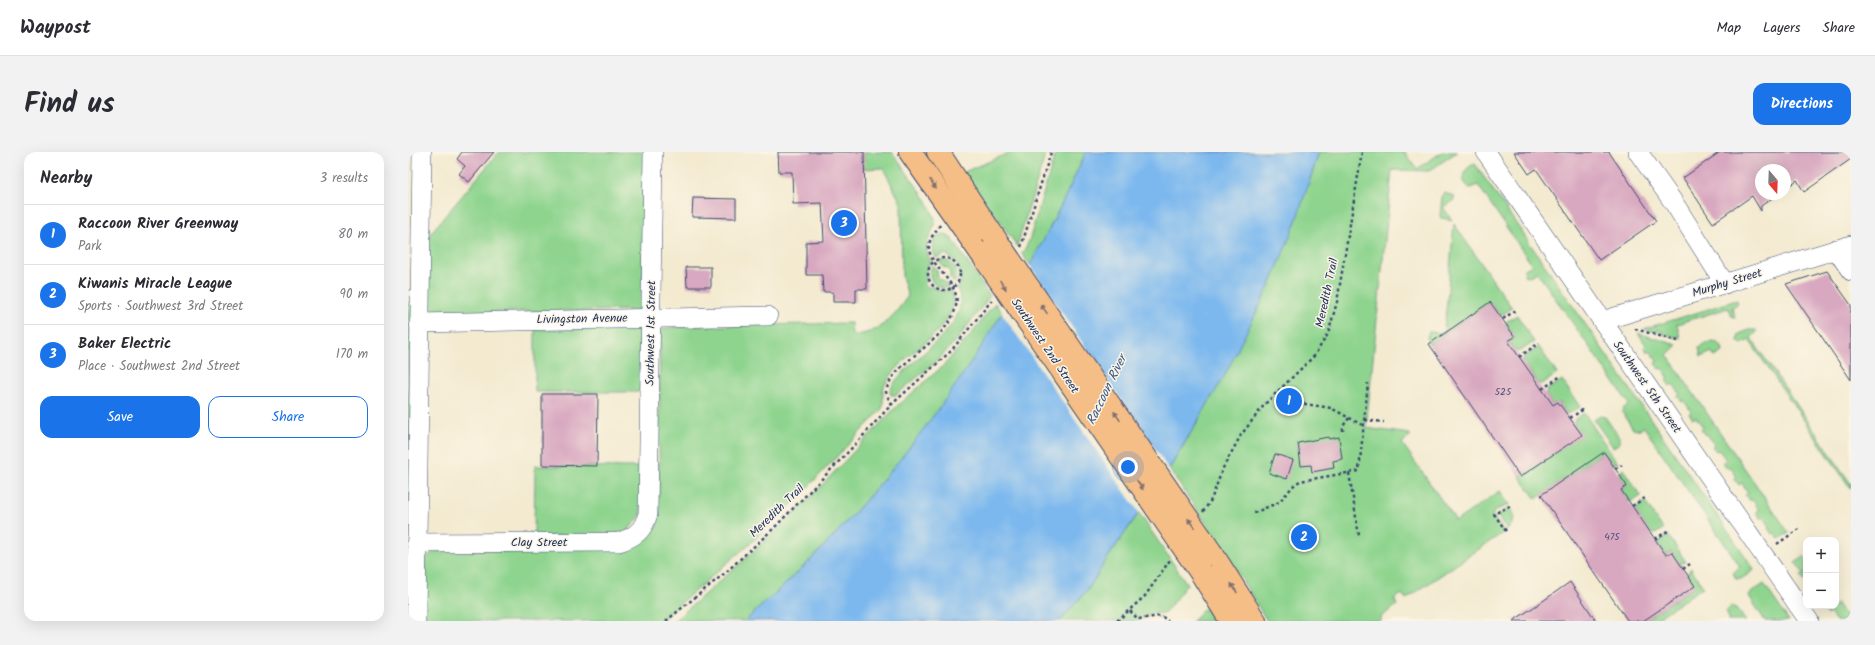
<!DOCTYPE html>
<meta charset="utf-8">
<style>
:root{--surface:#fff;--page:#f2f2f3;--text:#2b2b33;--muted:#7c7c81;--line:#e1e1e2;--accent:#1a73e8}
body{margin:0;font-family:Kalam,sans-serif;background:var(--page);color:var(--text)}
.controls{position:absolute;right:12px;bottom:12px;display:grid;overflow:hidden;border-radius:8px;box-shadow:0 4px 16px #0002}
.controls button{width:36px;height:36px;display:grid;place-items:center;padding:0;border:0;border-bottom:1px solid var(--line);background:var(--surface);color:var(--text);font:20px sans-serif}
.compass{position:absolute;left:1347px;top:12px;width:36px;height:36px;border-radius:50%;background:var(--surface);box-shadow:0 4px 16px #0002;rotate:161deg}
.you{position:absolute;left:720px;top:315px;width:14px;height:14px;margin:-10px;border:3px solid #fff;border-radius:50%;background:#1a73e8;box-shadow:0 0 0 6px #1a73e833}
.badge{display:grid;place-items:center;width:26px;height:26px;border-radius:50%;background:var(--accent);color:#fff;font-size:13px;font-weight:700}
.pin{position:absolute;translate:-50% -50%;border:2px solid #fff;box-shadow:0 1px 4px #0006}
.list{margin:0;padding:0;list-style:none}
h2{display:flex;justify-content:space-between;align-items:center;height:52px;margin:0;padding:0 16px;font-size:17px}
h2 small{font-size:13px;font-weight:400;color:var(--muted)}
.list li{display:grid;grid-template-columns:26px 1fr auto;gap:12px;align-items:center;box-sizing:border-box;height:60px;padding:0 16px;border-top:1px solid var(--line)}
.list b{display:block;font-size:15px;white-space:nowrap}
.list p{margin:0;font-size:13px;white-space:nowrap;color:var(--muted)}
.list em{font-size:13px;font-style:normal;color:var(--muted)}
.actions{display:flex;gap:8px;padding:12px 16px}
.actions a{flex:1;padding:9px 0;border:1px solid var(--accent);border-radius:12px;text-align:center;font-size:14px;color:var(--accent)}
.actions .main{background:var(--accent);color:#fff}
.map{position:relative;flex:none;width:1443px;height:469px;overflow:hidden;border-radius:12px}
header{display:flex;align-items:center;gap:24px;box-sizing:border-box;height:56px;padding:0 20px;background:var(--surface);border-bottom:1px solid var(--line)}
header strong{font-size:19px}
nav{display:flex;gap:22px;margin-inline-start:auto;font-size:14px}
.intro{display:flex;align-items:center;justify-content:space-between;box-sizing:border-box;height:96px;padding:0 24px}
h1{margin:0;font-size:28px}
.button{padding:10px 18px;border-radius:12px;background:var(--accent);color:#fff;font-size:14px;font-weight:700}
main{display:flex;gap:24px;padding:0 24px}
aside{flex:1;background:var(--surface);border-radius:12px;box-shadow:0 4px 16px #0002}
.map>svg:first-child{display:block}
</style>
<header>
<strong>Waypost</strong>
<nav><a>Map</a><a>Layers</a><a>Share</a></nav>
</header>
<div class="intro"><h1>Find us</h1><a class="button">Directions</a></div>
<main>
<aside>
<h2>Nearby<small>3 results</small></h2>
<ul class="list">
<li><span class="badge">1</span><div><b>Raccoon River Greenway</b><p>Park</p></div><em>80 m</em></li>
<li><span class="badge">2</span><div><b>Kiwanis Miracle League</b><p>Sports · Southwest 3rd Street</p></div><em>90 m</em></li>
<li><span class="badge">3</span><div><b>Baker Electric</b><p>Place · Southwest 2nd Street</p></div><em>170 m</em></li>
</ul>
<div class="actions"><a class="main">Save</a><a>Share</a></div>
</aside>
<div class="map">
<svg width="1443" height="469" viewBox="0 0 1443 469">
<rect width="100%" height="100%" fill="#fcf5e5"/>
<filter id="ink" filterUnits="userSpaceOnUse"><feTurbulence type="fractalNoise" baseFrequency=".025" numOctaves="2"/><feDisplacementMap in="SourceGraphic" scale="8" xChannelSelector="R" yChannelSelector="G"/><feConvolveMatrix kernelMatrix="1 2 1 2 8 2 1 2 1" color-interpolation-filters="sRGB"/></filter>
<filter id="wash" filterUnits="userSpaceOnUse"><feTurbulence type="fractalNoise" baseFrequency=".012" numOctaves="4" result="noise"/><feDisplacementMap in="SourceGraphic" scale="16" xChannelSelector="R" yChannelSelector="G"/><feGaussianBlur stdDeviation="0.9" result="paint"/><feColorMatrix in="noise" values="0 0 0 0 0 0 0 0 0 0 0 0 0 0 0 0 0 1.4 0 .05"/><feComposite in="paint" operator="in"/></filter>
<g filter="url(#wash)">
<rect width="100%" height="100%" fill="#f3ead0"/>
<g fill="#8ed48e" stroke="#548276">
<polygon points="91,0 237,0 235,156 232,158 31,161 19,152 21,83"/>
<path d="M456 0H484L519 49 527 67C526 85 512 89 523 110L518 117 519 129 516 131 521 136 523 134 533 139 543 137C556 165 516 190 500 205 492 213 484 221 478 231 472 239 477 248 474 257L383 353 347 387 252 469H17L16 408 26 399 220 395 230 392 237 387 244 380 249 370 251 332 252 180 254 178 264 175 443 171 444 183C472 182 484 166 500 144L494 124 493 51 475 16 456 17Z"/>
<polygon points="603,0 638,0 609,94 591,68 572,47 556,20"/>
<polygon points="648,0 678,0 661,38 623,114 614,102 621,89"/>
<path d="M911 0H997L1009 17 1034 0H1049L1021 19 984 18 958 276 1002 282V284L994 291 1048 369 1092 339 1101 353 1088 358 1084 363 1096 380 998 447 994 442 986 447 989 453 973 465V469H859L813 393 761 317C823 217 876 113 911 0Z"/>
<path d="M1067 12 1346 417 1345 419 1333 427H1328L1325 421 1332 414 1236 275 1229 278 1225 277 1214 260 1216 256 1221 252 1129 120 1120 125 1116 123 1117 117 1124 113 1070 33 1062 36C1050 28 1055 16 1067 12Z"/>
<polygon points="1037,41 1046,44 1046,48 1035,55 1044,68 1033,66 1032,64 1034,44"/>
<polygon points="1046,72 1104,156 1095,162 1091,162 1082,150 1021,192 1019,185 1021,180 1036,181"/>
<path d="M537 82 544 87 582 144 551 185 531 207 488 243H483L482 239C493 209 569 174 549 137L554 130 551 128C554 118 550 110 541 105L540 103 535 102 534 104 528 106 525 98 526 87 531 83Z"/>
<path d="M536 108C548 111 552 121 546 131L542 125V119L539 116 535 115 531 109Z"/>
<path d="M525 113 529 119 530 126 536 129 540 135C526 138 517 125 525 113Z"/>
<polygon points="1329,148 1330,152 1324,155 1327,165 1323,164 1320,156 1269,172 1272,186 1254,182 1255,180 1250,178 1249,180 1236,177"/>
<polygon points="0,151 5,151 0,469"/>
<path d="M587 151 595 162C545 244 486 320 420 390 394 418 365 443 337 469H266L336 408 398 350 488 255 535 214 562 184Z"/>
<polygon points="1109,163 1126,190 1112,199 1107,199 1100,189 1107,185 1098,173 1099,169"/>
<polygon points="226,176 235,180 234,237 231,240 127,240 127,178"/>
<polygon points="1341,178 1348,178 1349,180 1343,186 1443,332 1443,337 1341,188 1334,192 1330,189 1331,182"/>
<polygon points="1230,181 1269,193 1259,203 1381,381 1371,387 1367,381 1364,382 1360,376 1362,375 1356,365 1353,367 1348,360 1351,358 1345,348 1342,349 1337,343 1340,341 1334,331 1331,333 1326,327 1329,325 1322,315 1319,316 1315,310 1318,308 1311,298 1308,299 1304,294 1306,292 1299,282 1297,283 1293,278 1295,275 1288,265 1285,267 1281,261 1283,259 1276,249 1274,250 1270,244 1272,242 1265,232 1262,234 1258,228 1261,226 1254,216 1251,217 1247,211 1249,209 1242,199 1240,201 1236,195 1238,193"/>
<polygon points="1305,190 1310,191 1314,195 1315,200 1307,205 1304,200 1293,205 1291,196 1295,192"/>
<polygon points="1131,195 1149,222 1134,232 1130,231 1115,209 1116,205"/>
<polygon points="1154,228 1172,255 1162,261 1158,261 1151,250 1145,253 1138,243 1139,238"/>
<polygon points="1176,261 1210,311 1204,312 1196,300 1128,347 1112,325 1173,283 1166,272 1167,267"/>
<polygon points="1192,264 1197,265 1212,286 1212,291 1205,295 1186,268"/>
<polygon points="127,314 230,315 233,318 233,364 217,381 126,385"/>
<polygon points="1215,317 1233,344 1225,349 1221,349 1213,338 1219,334 1211,323"/>
<polygon points="1237,350 1255,377 1247,382 1243,382 1228,360 1229,356"/>
<path d="M1103 356C1108 365 1106 370 1099 378L1089 363Z"/>
<path d="M731 361 779 432 756 462C747 460 737 464 730 469H652L681 436 698 408Z"/>
<polygon points="1260,383 1278,410 1271,411 1264,400 1258,403 1251,393 1252,389"/>
<polygon points="1396,404 1398,406 1397,430 1393,424 1396,422 1387,410"/>
<polygon points="1283,416 1295,435 1245,469 1235,469 1287,434 1279,422"/>
<polygon points="1356,432 1381,469 1357,469 1341,444 1344,440"/>
<polygon points="1428,450 1441,469 1443,468 1443,469 1428,469 1422,461 1419,463 1416,457 1418,455 1417,454 1428,454"/>
<polygon points="1323,454 1328,456 1338,469 1319,469 1321,467 1318,459"/>
<polygon points="797,456 806,469 784,469"/>
</g>
<path fill="#7cb8ee" stroke="#4c74a6" d="M678 0H911L887 72 863 131 817 223 761 317 698 408 681 436 652 469H337C365 443 394 418 420 390 530 273 613 146 678 0Z"/>
<polygon fill="#f3ead0" points="621,112 762,319 732,362 593,160"/>
<g id="blocks">
<g fill="#d8a7c0">
<polygon points="54,0 86,0 61,30 51,22 57,14 49,7"/>
<polygon points="370,0 456,0 459,137 448,137 448,150 425,150 425,140 415,140 414,123 398,123 398,90 416,89 414,51 385,52 384,20 371,20"/>
<polygon points="1106,0 1201,0 1248,69 1191,108 1128,17 1121,22"/>
<polygon points="1312,0 1443,0 1443,7 1396,40 1389,28 1377,37 1377,18 1353,18 1353,42 1370,42 1353,54 1353,59 1344,44 1305,71 1275,26"/>
<polygon points="285,46 328,47 328,66 284,65"/>
<polygon points="278,115 303,115 303,135 279,135"/>
<polygon points="1419,119 1443,153 1443,228 1378,132"/>
<polygon points="1082,150 1107,185 1100,189 1145,253 1150,250 1174,283 1112,325 1021,192"/>
<polygon points="134,242 190,242 189,314 134,313"/>
<polygon points="920,285 921,287 931,285 934,307 925,309 926,316 904,320 903,313 893,314 890,291"/>
<polygon points="1196,300 1219,334 1213,338 1258,403 1264,400 1287,434 1235,469 1220,469 1133,343"/>
<polygon points="867,302 885,308 879,327 861,321"/>
<polygon points="1162,430 1188,469 1105,469 1132,451"/>
</g>
</g>
</g>
<g filter="url(#ink)">
<use href="#blocks" fill-opacity="0" stroke="#3b4b6f" stroke-width="1"/>
<g fill="none" stroke-linecap="round" stroke-linejoin="round">
<defs>
<g id="minor">
<polyline points="1078,0 1401,469"/>
<polyline points="1230,0 1266,51 1317,132"/>
<polyline points="1428,97 1443,119"/>
<polyline points="1194,169 1443,93"/>
<polyline points="11,171 360,164"/>
<path d="M8 391 211 390C227 385 235 379 240 362L245 0"/>
<polyline points="8,469 14,0"/>
</g>
<g id="major">
<polyline points="502,0 573,101"/>
<polyline points="530,0 584,82"/>
<polyline points="805,403 847,469"/>
<polyline points="793,421 823,469"/>
</g>
</defs>
<use href="#minor" stroke="#3b4b6f" stroke-width="20"/>
<use href="#major" stroke="#3b4b6f" stroke-width="24"/>
<g stroke="#3b4b6f" stroke-width="2.5" stroke-dasharray="3 3" stroke-linecap="butt">
<polyline points="613,95 643,0"/>
<circle cx="536" cy="122" r="16"/>
<polyline points="1095,167 1108,158"/>
<polyline points="1227,177 1270,189"/>
<polyline points="1111,205 1131,191"/>
<polyline points="1134,237 1153,224"/>
<polyline points="870,239 884,250 923,256 956,274"/>
<path d="M483 253 478 240C484 208 540 191 548 154 554 129 514 112 522 89 524 83 529 78 532 73"/>
<polyline points="1162,266 1176,257"/>
<polyline points="957,268 976,270"/>
<polyline points="935,279 935,274 941,266"/>
<polyline points="1207,317 1214,313"/>
<polyline points="941,321 951,384"/>
<polyline points="1224,354 1237,346"/>
<polyline points="795,360 803,348 815,316 833,283 857,252 906,204 920,182 929,150 954,0"/>
<polyline points="846,361 871,350 887,332 892,329 951,319 960,231"/>
<polyline points="1098,379 1086,362 1102,354"/>
<polyline points="1247,387 1260,379"/>
<polyline points="1369,392 1391,377"/>
<polyline points="1275,417 1282,412"/>
<polyline points="722,459 730,467 753,464 760,469"/>
<polyline points="258,469 317,421 366,376 442,298 483,253 543,199 584,148"/>
<polyline points="709,469 737,444 762,408"/>
</g>
<use href="#minor" stroke="#fff" stroke-width="19"/>
<use href="#major" stroke="#f6be87" stroke-width="22"/>
<defs>
<g id="major-bridge">
<polyline points="584,82 805,403"/>
<polyline points="573,101 793,421"/>
</g>
</defs>
<use href="#major-bridge" stroke="#3b4b6f" stroke-width="24" stroke-linecap="butt"/>
<use href="#major-bridge" stroke="#f6be87" stroke-width="22"/>
</g>
<defs><path id="oneway-solid" d="M-6-.8H1V-3.2L6.5 0L1 3.2V.8H-6Z"/></defs>
<g fill="#7e6f70">
<use href="#oneway-solid" transform="translate(525 32) rotate(55)"/>
<use href="#oneway-solid" transform="translate(595 133) rotate(56)"/>
<use href="#oneway-solid" transform="translate(636 157) rotate(-125)"/>
<use href="#oneway-solid" transform="translate(709 264) rotate(-125)"/>
<use href="#oneway-solid" transform="translate(732 333) rotate(56)"/>
<use href="#oneway-solid" transform="translate(783 371) rotate(-125)"/>
<use href="#oneway-solid" transform="translate(826 436) rotate(-123)"/>
</g>
</g>
<g text-anchor="middle" dominant-baseline="central" stroke-width="3" stroke-linejoin="round" paint-order="stroke">
<g font-size="10" fill="#4a4d76">
<text x="1095" y="240">525</text>
<text x="1204" y="385">475</text>
</g>
<g font-size="12" fill="#1b2f5e" stroke="#fcf5e5">
<text transform="translate(1319 131) rotate(-17)">Murphy Street</text>
<text transform="translate(919 141) rotate(-78)">Meredith Trail</text>
<text transform="translate(174 167) rotate(-1)">Livingston Avenue</text>
<text transform="translate(243 181) rotate(-89)">Southwest 1st Street</text>
<text transform="translate(637 194) rotate(56)">Southwest 2nd Street</text>
<text transform="translate(1239 235) rotate(55)">Southwest 5th Street</text>
<text transform="translate(369 359) rotate(-44)">Meredith Trail</text>
<text x="131" y="390">Clay Street</text>
</g>
<g font-size="13" font-style="italic" fill="#385889" stroke="#fcf5e5">
<text transform="translate(699 238) rotate(-64)">Raccoon River</text>
</g>
</g>
</svg>
<div class="controls">
<button>+</button>
<button>−</button>
</div>
<svg class="compass" viewBox="-18 -18 36 36"><path d="M0-13l5 13h-10z" fill="#e53935"/><path d="M0 13l5-13h-10z" fill="#7c7c81"/></svg>
<div class="you"></div>
<div class="pin badge" style="left:881px;top:249px">1</div>
<div class="pin badge" style="left:896px;top:385px">2</div>
<div class="pin badge" style="left:436px;top:71px">3</div>
</div>
</main>
